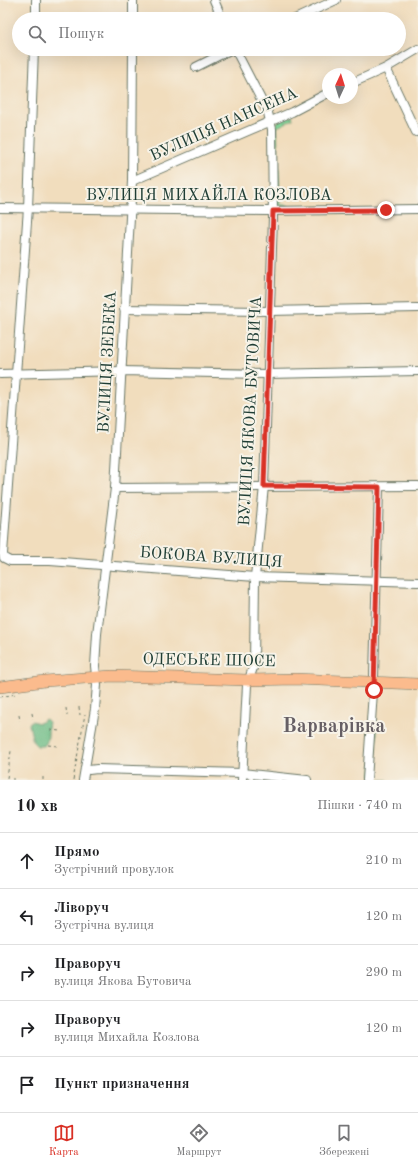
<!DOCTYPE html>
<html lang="uk">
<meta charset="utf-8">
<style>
:root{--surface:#fff;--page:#f6f6f6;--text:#202124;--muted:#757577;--line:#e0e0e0;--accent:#d93025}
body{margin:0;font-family:"Old Standard TT",serif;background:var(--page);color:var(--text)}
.compass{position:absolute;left:322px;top:68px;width:36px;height:36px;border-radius:50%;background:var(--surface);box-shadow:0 4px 16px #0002;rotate:4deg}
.stop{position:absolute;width:12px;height:12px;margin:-9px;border:3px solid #d93025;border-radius:50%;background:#fff}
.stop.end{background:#d93025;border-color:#fff;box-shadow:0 1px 4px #0008}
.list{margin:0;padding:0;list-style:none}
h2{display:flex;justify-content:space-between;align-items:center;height:52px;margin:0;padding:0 16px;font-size:17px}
h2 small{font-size:13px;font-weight:400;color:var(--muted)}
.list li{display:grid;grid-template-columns:26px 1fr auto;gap:12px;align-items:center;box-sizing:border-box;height:56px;padding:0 16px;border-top:1px solid var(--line)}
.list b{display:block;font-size:15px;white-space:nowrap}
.list p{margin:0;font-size:13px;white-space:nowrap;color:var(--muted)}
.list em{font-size:13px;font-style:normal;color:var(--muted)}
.icon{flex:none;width:22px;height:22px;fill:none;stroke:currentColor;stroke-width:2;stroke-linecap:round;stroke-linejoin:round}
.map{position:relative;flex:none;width:418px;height:780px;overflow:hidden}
.search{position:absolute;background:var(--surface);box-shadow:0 4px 16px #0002;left:12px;right:12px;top:12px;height:44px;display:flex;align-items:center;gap:10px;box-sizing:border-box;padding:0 14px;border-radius:22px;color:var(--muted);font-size:15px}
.sheet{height:332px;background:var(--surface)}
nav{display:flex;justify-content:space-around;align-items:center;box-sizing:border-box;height:56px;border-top:1px solid var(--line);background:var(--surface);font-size:11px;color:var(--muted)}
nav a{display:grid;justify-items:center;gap:2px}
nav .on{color:var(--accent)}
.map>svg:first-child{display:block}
</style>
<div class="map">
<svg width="418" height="780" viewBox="0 0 418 780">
<rect width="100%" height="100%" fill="#f7f3e8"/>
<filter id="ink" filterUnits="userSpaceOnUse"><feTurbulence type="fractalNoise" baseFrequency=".025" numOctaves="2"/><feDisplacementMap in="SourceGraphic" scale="8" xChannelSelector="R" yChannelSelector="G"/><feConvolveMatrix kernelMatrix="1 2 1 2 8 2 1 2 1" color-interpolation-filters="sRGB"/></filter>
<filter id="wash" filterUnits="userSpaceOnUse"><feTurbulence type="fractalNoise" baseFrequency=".012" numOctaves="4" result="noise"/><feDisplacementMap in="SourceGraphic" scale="16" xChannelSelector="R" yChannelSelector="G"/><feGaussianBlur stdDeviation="0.9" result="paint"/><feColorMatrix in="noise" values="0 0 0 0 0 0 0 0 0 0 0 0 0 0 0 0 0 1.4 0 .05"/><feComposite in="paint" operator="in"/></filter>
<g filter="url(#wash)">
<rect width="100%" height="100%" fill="#f1ddbd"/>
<g fill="#86db9d" stroke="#528c68">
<polygon points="292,116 293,119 277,127 280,205 288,205 288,207 276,206 274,126 278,122"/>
<polygon points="374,725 377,725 376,779 388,780 373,780 371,776"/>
</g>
<path fill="#6cbb84" stroke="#467c5c" d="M46 719 49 722C47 730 50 740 44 746H37L33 742 29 724 31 721 39 723Z"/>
</g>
<g filter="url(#ink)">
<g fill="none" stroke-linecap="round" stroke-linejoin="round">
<defs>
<g id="minor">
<polyline points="214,0 222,19"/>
<polyline points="36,19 36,0"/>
<polyline points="133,19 133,0"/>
<polyline points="295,19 336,0"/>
<polyline points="34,49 28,208 3,554 4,558 10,561 50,561 255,577 418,582"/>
<polyline points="235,49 268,113 272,129 273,218 264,486 255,577 254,665 247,685 242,780"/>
<polyline points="196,67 232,49"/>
<polyline points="386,68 416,132"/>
<polyline points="352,83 386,68 418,49"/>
<polyline points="132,181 292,112 328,93"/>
<polyline points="0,208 266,211 418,209"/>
<polyline points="124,309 269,311 418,308"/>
<polyline points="0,374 122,371 267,374 418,371"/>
<polyline points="115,488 418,486"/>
<polyline points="85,768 89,770 97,769 242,773 307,780"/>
<polyline points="83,780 95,709 97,685 95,666 97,634 115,488 132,181 133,49"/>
<polyline points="367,780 374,677 379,487"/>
</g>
<polyline id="highway" points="0,687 45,681 112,676 248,680 295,679 418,684"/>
</defs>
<use href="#minor" stroke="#687564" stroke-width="10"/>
<use href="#highway" stroke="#687564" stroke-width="12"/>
<g stroke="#687564" stroke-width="1" stroke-dasharray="3 3" stroke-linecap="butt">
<polyline points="0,697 16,694"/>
<polyline points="79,707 80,715"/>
<polyline points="66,708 67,716"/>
<polyline points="32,713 33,719"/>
<polyline points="19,715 20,721"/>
<polyline points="50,730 60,731"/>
<polyline points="48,745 58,746"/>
<polyline points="7,778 11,751"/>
<polyline points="13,780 13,778"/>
<polyline points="43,780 43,776"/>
<polyline points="73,780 85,714"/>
</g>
<use href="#minor" stroke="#fff" stroke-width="8"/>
<use href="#highway" stroke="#fbbb8d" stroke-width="11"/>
</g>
</g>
<g fill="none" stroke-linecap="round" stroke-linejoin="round" filter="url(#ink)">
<polyline stroke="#d93025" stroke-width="5" points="374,690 379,487 264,486 273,211 386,210"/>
</g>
<g text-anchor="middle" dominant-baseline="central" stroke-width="4" stroke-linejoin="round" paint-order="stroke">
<g font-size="16" fill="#1f3d34" stroke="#f7f3e8">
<text transform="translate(224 125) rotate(-24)">ВУЛИЦЯ НАНСЕНА</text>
<text x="209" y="196">ВУЛИЦЯ МИХАЙЛА КОЗЛОВА</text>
<text transform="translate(108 362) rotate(-87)">ВУЛИЦЯ ЗЕБЕКА</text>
<text transform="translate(251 411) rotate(-87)">ВУЛИЦЯ ЯКОВА БУТОВИЧА</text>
<text transform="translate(211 558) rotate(4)">БОКОВА ВУЛИЦЯ</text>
<text transform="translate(209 661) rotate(1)">ОДЕСЬКЕ ШОСЕ</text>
</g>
<g font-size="20" font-weight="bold" fill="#665f64" stroke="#f7f3e8">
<text x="334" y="727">Варварівка</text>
</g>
</g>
</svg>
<svg class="compass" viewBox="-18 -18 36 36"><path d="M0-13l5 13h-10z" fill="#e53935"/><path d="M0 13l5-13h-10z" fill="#757577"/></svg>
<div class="stop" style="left:374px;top:690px"></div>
<div class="stop end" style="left:386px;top:210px"></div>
<div class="search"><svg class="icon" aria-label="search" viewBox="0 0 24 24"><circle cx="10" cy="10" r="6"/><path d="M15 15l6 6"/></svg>Пошук</div>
</div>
<section class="sheet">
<h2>10 хв<small>Пішки · 740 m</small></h2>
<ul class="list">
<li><svg class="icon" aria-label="ahead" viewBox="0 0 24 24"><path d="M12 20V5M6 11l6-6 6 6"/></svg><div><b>Прямо</b><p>Зустрічний провулок</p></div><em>210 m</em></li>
<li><svg class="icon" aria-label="left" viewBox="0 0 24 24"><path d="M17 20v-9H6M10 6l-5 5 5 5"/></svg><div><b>Ліворуч</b><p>Зустрічна вулиця</p></div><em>120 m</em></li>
<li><svg class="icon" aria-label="right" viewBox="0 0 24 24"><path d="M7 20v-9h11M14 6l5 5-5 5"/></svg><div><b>Праворуч</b><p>вулиця Якова Бутовича</p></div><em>290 m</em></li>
<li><svg class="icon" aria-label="right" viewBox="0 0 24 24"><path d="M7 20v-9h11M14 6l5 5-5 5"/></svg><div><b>Праворуч</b><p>вулиця Михайла Козлова</p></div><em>120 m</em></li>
<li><svg class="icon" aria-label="arrive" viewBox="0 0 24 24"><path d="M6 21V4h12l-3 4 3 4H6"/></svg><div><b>Пункт призначення</b></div></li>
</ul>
</section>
<nav>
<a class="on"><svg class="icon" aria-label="map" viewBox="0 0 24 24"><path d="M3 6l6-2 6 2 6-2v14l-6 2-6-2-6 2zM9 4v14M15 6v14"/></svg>Карта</a>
<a><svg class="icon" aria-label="directions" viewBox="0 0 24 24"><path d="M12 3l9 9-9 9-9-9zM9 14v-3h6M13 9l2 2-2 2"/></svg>Маршрут</a>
<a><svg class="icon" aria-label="saved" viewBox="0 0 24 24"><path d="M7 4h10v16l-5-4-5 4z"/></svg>Збережені</a>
</nav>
